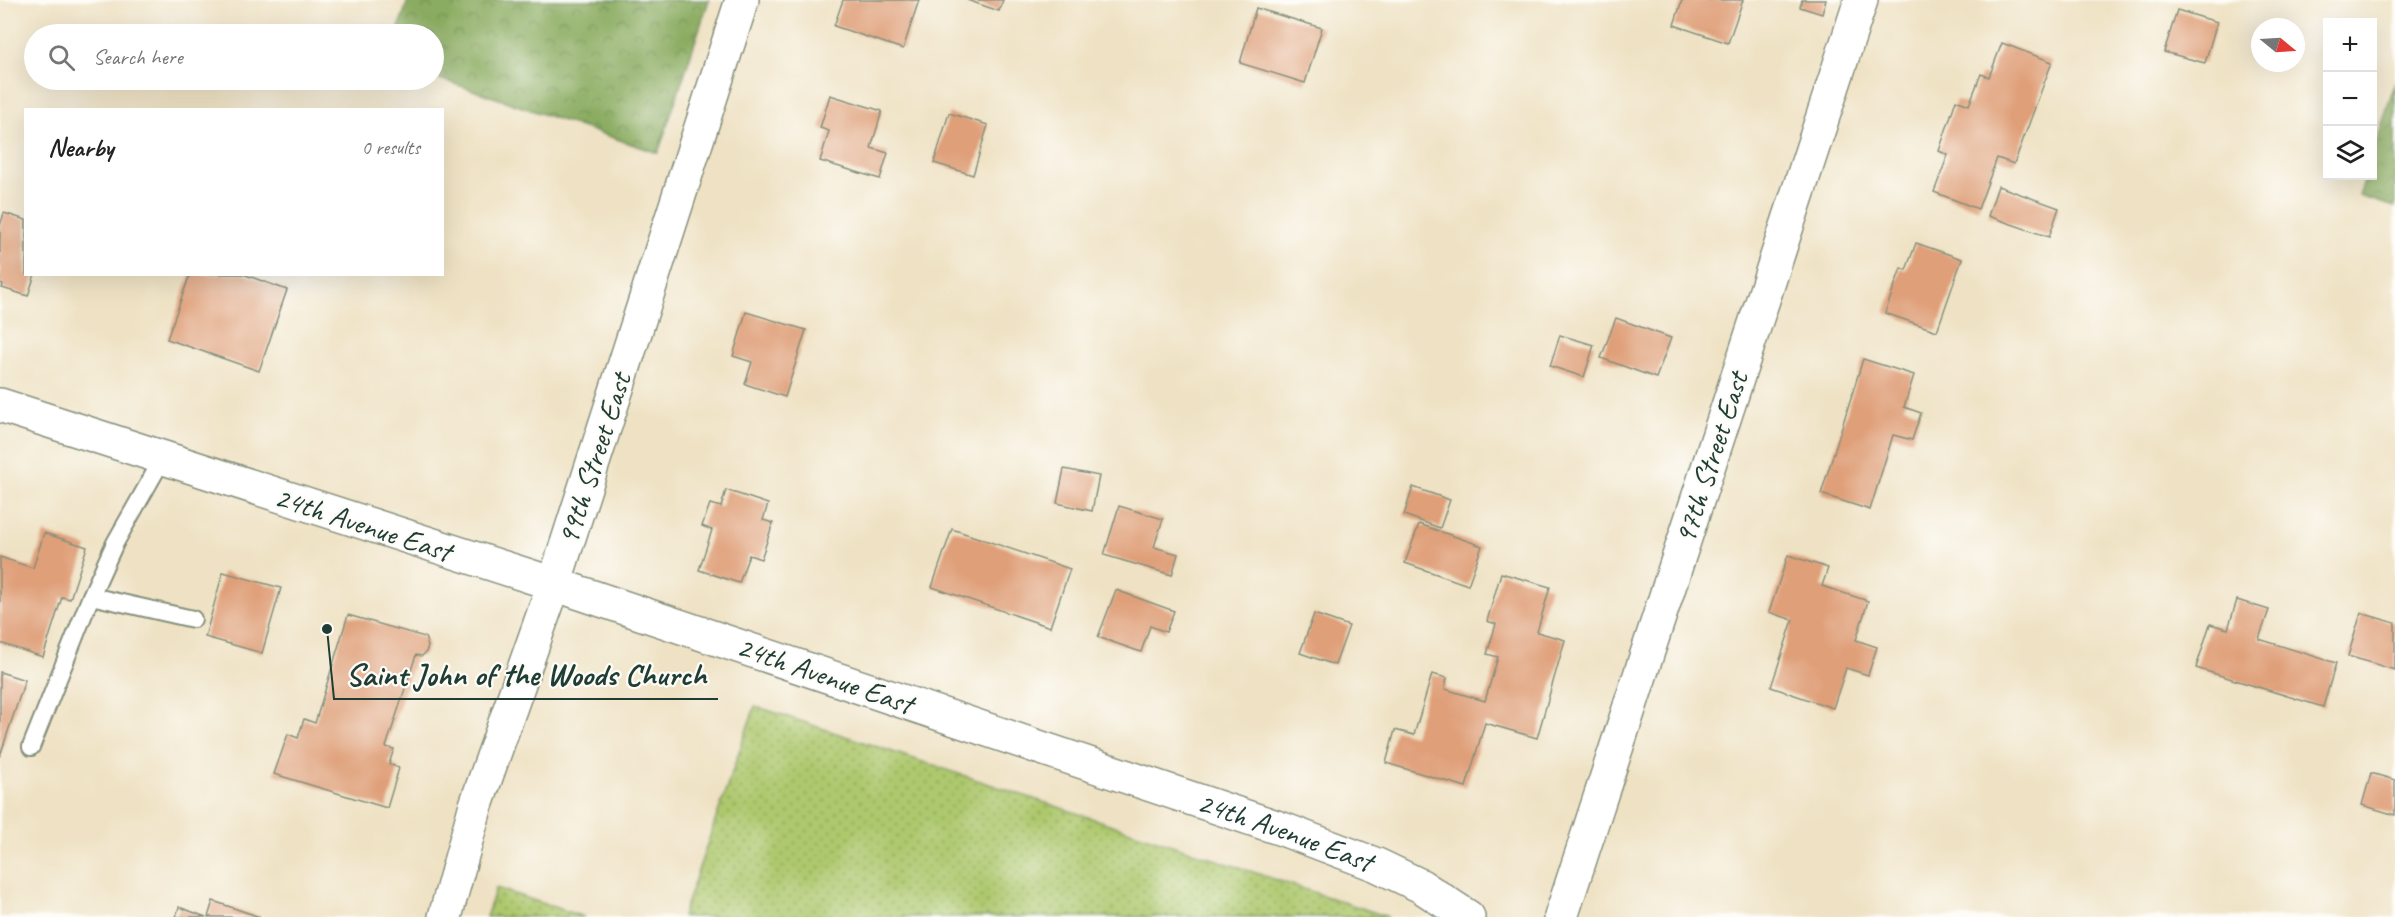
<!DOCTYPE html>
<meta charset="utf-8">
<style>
:root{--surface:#fff;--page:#f2f2f2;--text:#222;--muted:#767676;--line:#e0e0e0}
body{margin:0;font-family:Caveat,sans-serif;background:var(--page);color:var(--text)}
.controls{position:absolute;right:18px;top:18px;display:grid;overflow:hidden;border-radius:0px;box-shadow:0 6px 24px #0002}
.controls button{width:54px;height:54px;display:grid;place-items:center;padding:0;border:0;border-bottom:2px solid var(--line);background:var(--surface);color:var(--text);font:30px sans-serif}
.compass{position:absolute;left:2251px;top:18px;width:54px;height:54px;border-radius:50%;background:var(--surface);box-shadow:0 6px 24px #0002;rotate:108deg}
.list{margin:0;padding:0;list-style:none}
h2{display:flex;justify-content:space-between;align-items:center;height:78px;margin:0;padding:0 24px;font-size:26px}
h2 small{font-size:20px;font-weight:400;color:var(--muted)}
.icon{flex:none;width:33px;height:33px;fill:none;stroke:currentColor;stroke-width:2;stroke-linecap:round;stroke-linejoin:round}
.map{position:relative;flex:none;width:2395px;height:917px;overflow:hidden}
.search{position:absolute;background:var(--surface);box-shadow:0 6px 24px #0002;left:24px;top:24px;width:420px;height:66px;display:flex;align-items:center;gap:15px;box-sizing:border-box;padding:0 21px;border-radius:33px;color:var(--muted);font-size:22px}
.panel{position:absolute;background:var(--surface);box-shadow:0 6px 24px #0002;left:24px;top:108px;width:420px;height:168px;border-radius:0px}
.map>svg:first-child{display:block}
</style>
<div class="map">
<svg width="2395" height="917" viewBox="0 0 2395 917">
<defs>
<pattern id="grass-dots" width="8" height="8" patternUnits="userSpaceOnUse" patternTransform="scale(1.5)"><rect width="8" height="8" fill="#adc86d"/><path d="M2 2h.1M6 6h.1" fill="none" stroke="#8ca45a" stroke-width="1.8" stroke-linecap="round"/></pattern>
<pattern id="forest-crowns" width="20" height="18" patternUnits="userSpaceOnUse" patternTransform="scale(1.5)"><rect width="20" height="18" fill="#8aac60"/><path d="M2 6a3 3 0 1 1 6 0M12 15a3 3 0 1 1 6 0" fill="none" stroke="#708d50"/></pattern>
</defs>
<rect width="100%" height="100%" fill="#fdfcf7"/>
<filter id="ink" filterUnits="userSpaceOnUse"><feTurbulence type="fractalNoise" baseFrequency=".0167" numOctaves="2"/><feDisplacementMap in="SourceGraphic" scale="12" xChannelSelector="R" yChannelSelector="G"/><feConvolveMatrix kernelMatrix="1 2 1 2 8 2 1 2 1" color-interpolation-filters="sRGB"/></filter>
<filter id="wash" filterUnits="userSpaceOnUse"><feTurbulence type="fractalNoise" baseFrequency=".008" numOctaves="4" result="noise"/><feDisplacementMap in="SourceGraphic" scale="24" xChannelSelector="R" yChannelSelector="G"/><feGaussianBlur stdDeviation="1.35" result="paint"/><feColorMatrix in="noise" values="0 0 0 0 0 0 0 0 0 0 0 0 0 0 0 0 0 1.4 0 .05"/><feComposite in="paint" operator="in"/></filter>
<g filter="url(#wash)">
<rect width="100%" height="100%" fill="#efe2c4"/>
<g fill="url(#grass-dots)" stroke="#668250" stroke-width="1.5">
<polygon points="755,706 1388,917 682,917"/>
<polygon points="496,888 584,917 486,917"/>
</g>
<g fill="url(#forest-crowns)" stroke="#54744a" stroke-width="1.5">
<polygon points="408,0 709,0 658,153 434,77 434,34 397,34"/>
<polygon points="2395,82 2395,207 2359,196 2366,176 2372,176 2373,154"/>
</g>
<g id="blocks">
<g fill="#df9f78">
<polygon points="843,0 919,0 903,49 834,26"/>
<polygon points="967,0 1003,0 999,11"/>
<polygon points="1682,0 1743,0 1728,43 1674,25"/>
<polygon points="1802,0 1826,0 1822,14 1800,7"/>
<polygon points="1256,8 1322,28 1305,83 1240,63"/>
<polygon points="2177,10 2217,22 2205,63 2164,52"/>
<polygon points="2002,43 2052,62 2014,164 1997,158 1978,209 1934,192 1948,155 1939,151 1956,100 1969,105 1981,74 1989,77"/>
<polygon points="830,95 882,111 871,148 888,153 880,179 820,161 829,131 820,128"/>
<polygon points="949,113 988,125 973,175 934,163"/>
<polygon points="1998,186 2059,208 2049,237 1988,216"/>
<polygon points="4,213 26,220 26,274 35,274 28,296 2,288 3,284 0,283 0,226"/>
<polygon points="1916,243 1962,259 1937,331 1885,313 1901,268 1906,270"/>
<polygon points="190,274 243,274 287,290 259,371 167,339"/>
<polygon points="746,312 806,330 785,397 745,384 752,362 733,356"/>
<polygon points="1616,318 1671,338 1656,378 1601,358"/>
<polygon points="1560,335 1594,345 1584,377 1550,366"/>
<polygon points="1863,359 1914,375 1904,407 1921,413 1912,440 1893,435 1870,510 1821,494"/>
<polygon points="1064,469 1099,476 1092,511 1057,503"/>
<polygon points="1413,487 1450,500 1440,528 1404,515"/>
<polygon points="726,490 768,504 763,520 773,523 761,559 749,555 739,583 699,570 712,530 702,526 710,504 721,507"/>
<polygon points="1119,506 1163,519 1154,547 1178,554 1172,575 1104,555"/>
<polygon points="1419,524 1482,546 1468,585 1405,563"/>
<polygon points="952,529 1070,569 1050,627 932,587"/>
<polygon points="44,533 87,547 70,599 62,597 43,657 0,643 0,557 33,568"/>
<polygon points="1788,555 1828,568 1822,586 1868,601 1856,640 1877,647 1868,675 1846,668 1833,708 1771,687 1793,620 1769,612"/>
<polygon points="223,572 281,588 262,653 205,637"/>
<polygon points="1501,573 1550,587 1537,632 1565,640 1537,738 1485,723 1466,787 1386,763 1395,730 1414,735 1432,674 1447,678 1445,689 1485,701 1498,657 1487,654 1496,624 1487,621"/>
<polygon points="1116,590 1174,611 1166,632 1150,626 1141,652 1098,637"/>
<polygon points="2237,600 2269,610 2259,639 2336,663 2323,707 2196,668 2210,624 2228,629"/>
<polygon points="2361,613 2395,623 2395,670 2348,656"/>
<polygon points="1314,614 1349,626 1335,665 1300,653"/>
<polygon points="348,615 425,637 428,646 426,652 422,656 416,655 386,747 394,749 389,764 399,768 387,808 274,774 288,734 298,738 304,719 315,723"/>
<polygon points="0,672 25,680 0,756"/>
<polygon points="2371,773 2395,780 2395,815 2362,805"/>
<polygon points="213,901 260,917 208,917"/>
<polygon points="179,907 206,917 176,917"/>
</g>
</g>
</g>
<g filter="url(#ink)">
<use href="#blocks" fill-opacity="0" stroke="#87907c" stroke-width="1.5"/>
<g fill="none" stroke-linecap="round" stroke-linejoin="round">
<defs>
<g id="lane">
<polyline points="91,596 193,619"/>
<polyline points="31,747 91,596 115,543 163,458"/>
</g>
<g id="street">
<polyline points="445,917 475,808 554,584"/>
<polyline points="1561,917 1861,0"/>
</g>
<g id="secondary">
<path id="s1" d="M0 405 554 584 1285 830 1377 865 1421 886 1468 917"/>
<polyline points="554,584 742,0"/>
</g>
</defs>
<use href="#lane" stroke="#87907c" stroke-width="20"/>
<use href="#street" stroke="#87907c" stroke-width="36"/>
<use href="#secondary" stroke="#87907c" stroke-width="36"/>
<use href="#lane" stroke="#fff" stroke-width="16"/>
<use href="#street" stroke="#fff" stroke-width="33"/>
<use href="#secondary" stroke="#fff" stroke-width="33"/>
</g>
</g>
<g text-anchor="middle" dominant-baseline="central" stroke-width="4.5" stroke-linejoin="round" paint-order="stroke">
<g font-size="30" fill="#1f3d34" stroke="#fdfcf7">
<text transform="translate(1711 458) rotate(-72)">97th Street East</text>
<text transform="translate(594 459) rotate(-72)">99th Street East</text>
<text transform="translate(363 524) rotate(18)">24th Avenue East</text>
<text transform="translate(825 675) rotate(19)">24th Avenue East</text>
<text stroke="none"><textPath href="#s1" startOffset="1354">24th Avenue East</textPath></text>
</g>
</g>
<path fill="none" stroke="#1f3d34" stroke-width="2" d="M327 629L334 699H718"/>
<circle fill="#1f3d34" stroke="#fdfcf7" stroke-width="2" cx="327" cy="629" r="6"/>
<g font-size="32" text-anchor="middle" font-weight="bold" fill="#1f3d34" stroke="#fdfcf7" stroke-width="4.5" stroke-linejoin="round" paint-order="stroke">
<text x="526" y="685">Saint John of the Woods Church</text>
</g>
</svg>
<div class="controls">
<button>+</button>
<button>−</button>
<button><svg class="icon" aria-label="layers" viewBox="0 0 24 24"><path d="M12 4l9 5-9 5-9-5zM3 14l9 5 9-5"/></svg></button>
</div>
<svg class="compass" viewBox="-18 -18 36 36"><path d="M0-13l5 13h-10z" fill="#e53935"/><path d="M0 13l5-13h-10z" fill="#767676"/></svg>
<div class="search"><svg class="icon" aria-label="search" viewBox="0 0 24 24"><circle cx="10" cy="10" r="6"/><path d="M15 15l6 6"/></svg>Search here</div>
<section class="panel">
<h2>Nearby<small>0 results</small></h2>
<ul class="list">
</ul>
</section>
</div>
